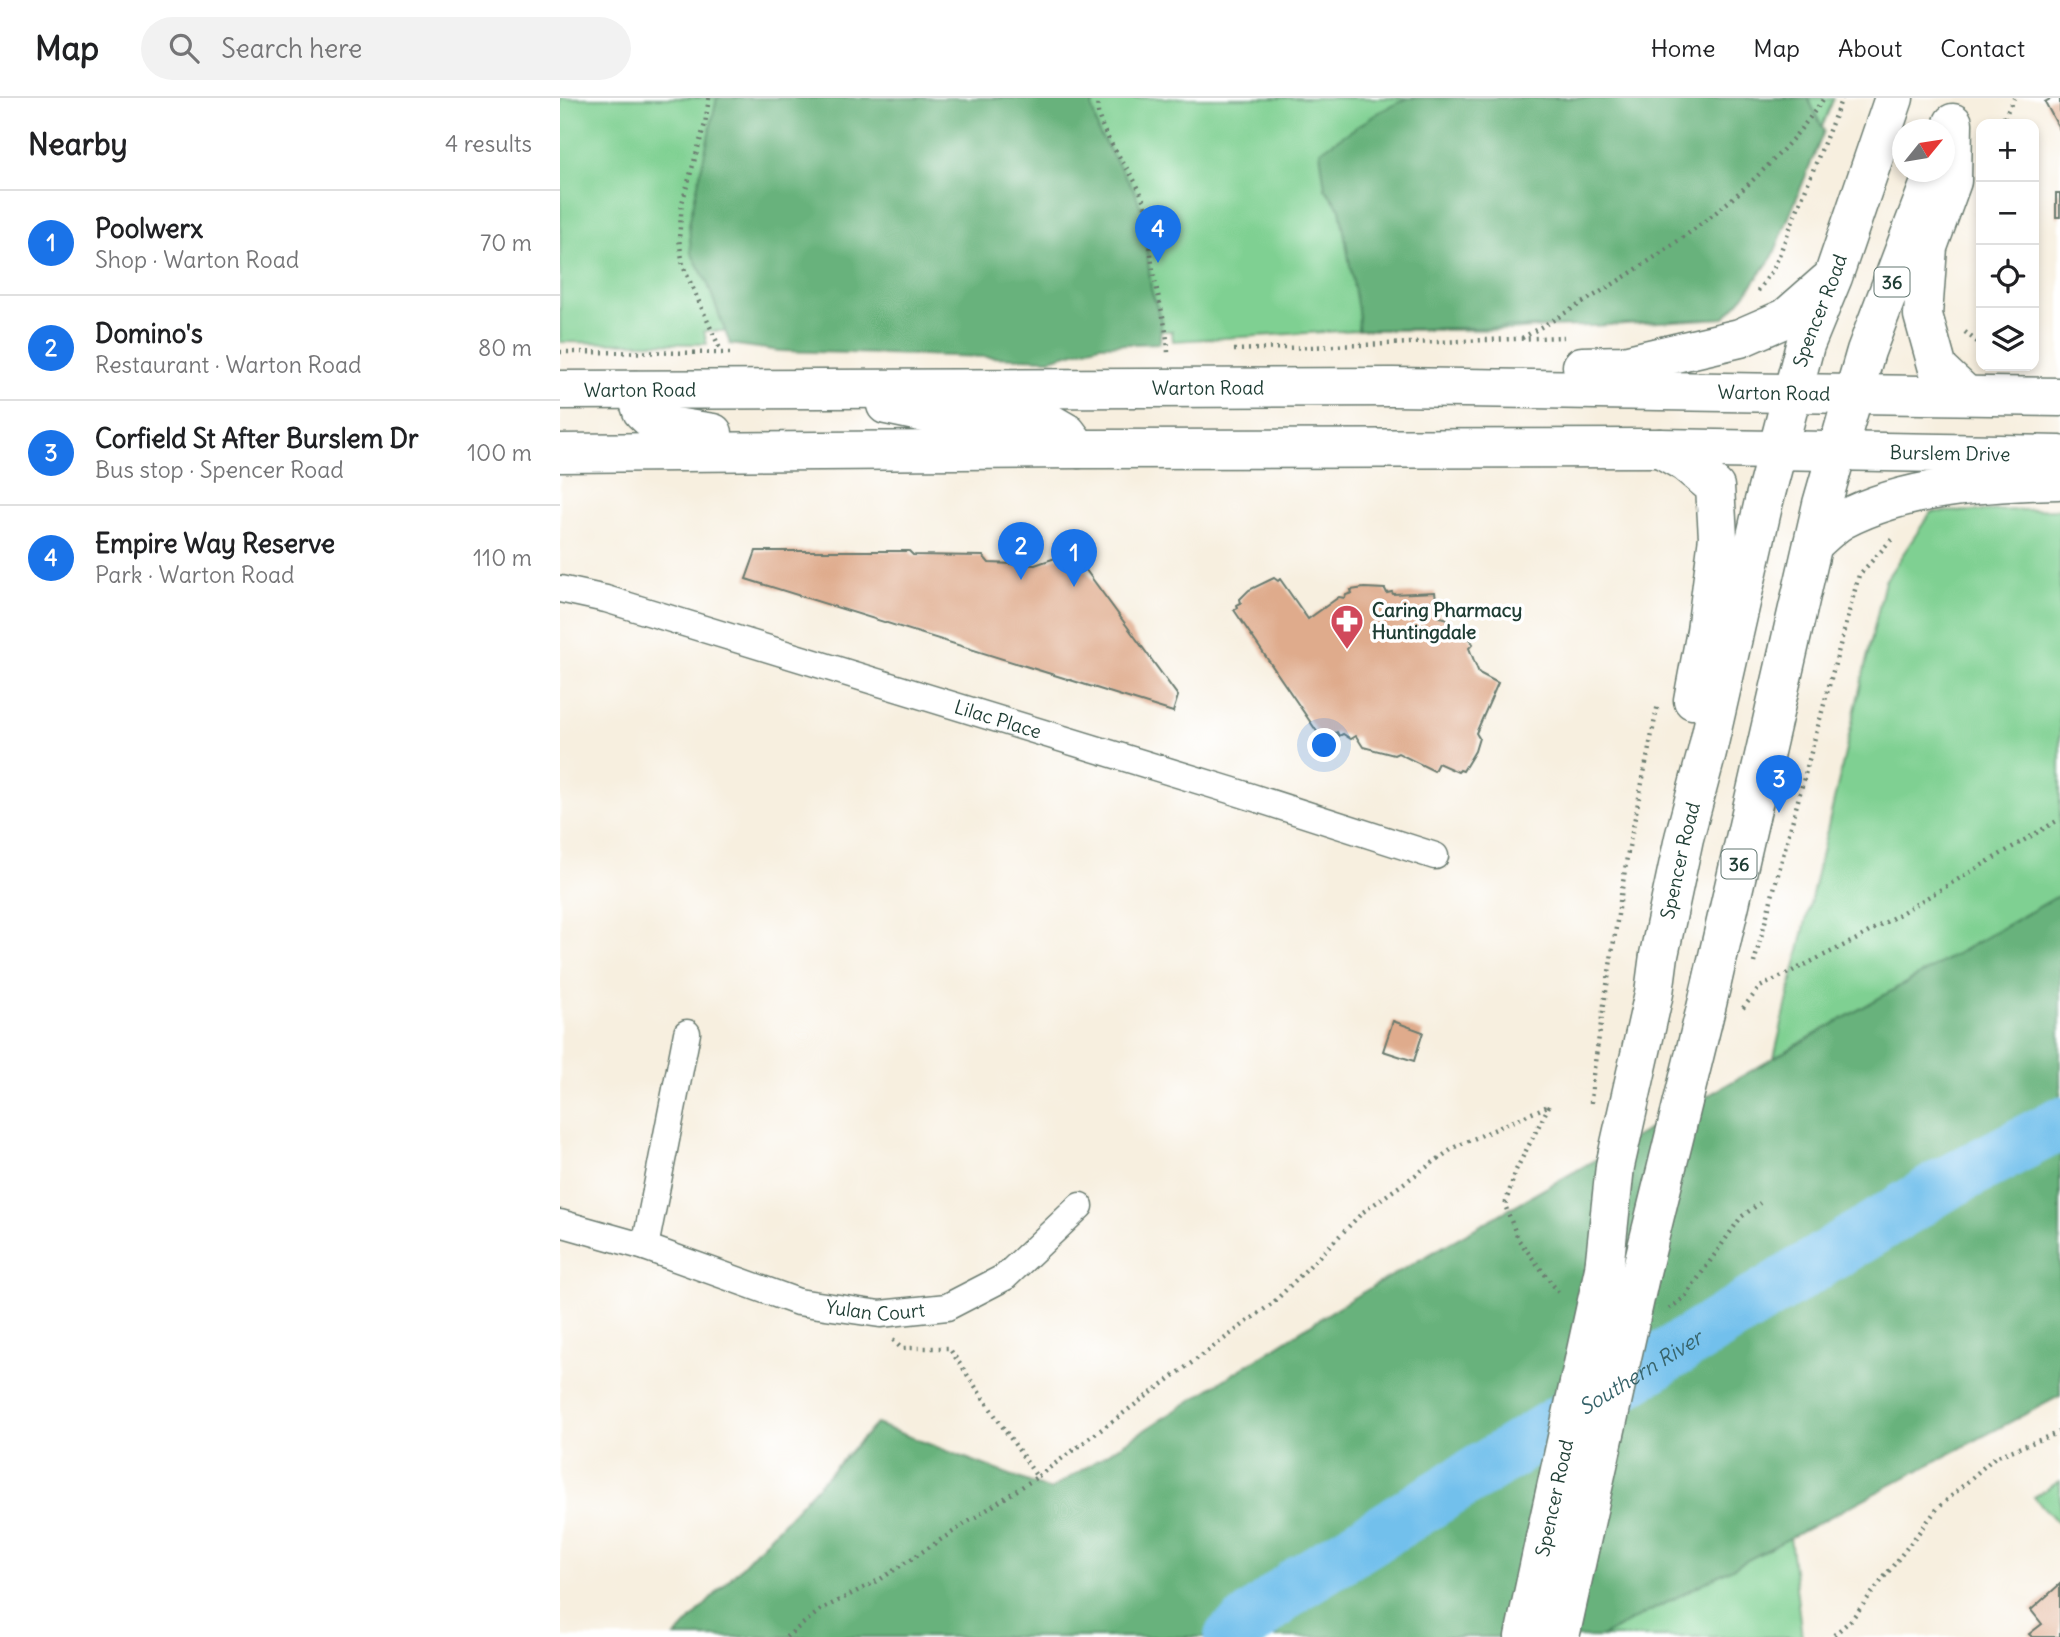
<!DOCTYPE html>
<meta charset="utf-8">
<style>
:root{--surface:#fff;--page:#f2f2f2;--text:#202124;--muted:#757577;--line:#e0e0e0;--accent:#1a73e8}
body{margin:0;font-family:Delius,sans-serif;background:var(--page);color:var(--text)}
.controls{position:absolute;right:21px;top:21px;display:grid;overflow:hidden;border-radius:14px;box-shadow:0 4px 10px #0003}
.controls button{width:63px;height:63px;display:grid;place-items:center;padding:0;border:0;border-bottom:2px solid var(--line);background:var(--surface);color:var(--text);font:35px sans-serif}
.compass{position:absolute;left:1332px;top:21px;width:63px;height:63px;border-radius:50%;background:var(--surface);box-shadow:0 4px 10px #0003;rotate:60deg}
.you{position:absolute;left:765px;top:648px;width:24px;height:24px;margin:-18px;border:5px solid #fff;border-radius:50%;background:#1a73e8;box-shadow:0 0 0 10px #1a73e833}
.badge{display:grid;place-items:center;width:46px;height:46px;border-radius:50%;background:var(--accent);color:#fff;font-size:23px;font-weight:700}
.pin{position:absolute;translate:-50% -58px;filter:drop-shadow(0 2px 4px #0008)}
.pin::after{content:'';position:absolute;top:37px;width:24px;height:21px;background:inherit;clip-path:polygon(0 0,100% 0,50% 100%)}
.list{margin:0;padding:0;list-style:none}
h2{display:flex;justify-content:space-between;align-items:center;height:91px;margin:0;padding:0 28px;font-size:30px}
h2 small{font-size:23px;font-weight:400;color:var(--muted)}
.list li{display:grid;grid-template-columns:46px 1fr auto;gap:21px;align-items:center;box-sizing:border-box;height:105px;padding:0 28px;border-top:2px solid var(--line)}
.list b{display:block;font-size:26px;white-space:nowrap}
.list p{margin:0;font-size:23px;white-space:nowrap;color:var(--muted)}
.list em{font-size:23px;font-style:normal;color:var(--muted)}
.icon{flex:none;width:38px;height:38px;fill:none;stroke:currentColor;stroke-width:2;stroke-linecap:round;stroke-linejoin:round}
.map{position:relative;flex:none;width:1500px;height:1539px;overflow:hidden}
header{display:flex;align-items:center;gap:42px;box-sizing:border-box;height:98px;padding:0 35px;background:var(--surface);border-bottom:2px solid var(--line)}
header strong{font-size:33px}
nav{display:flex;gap:38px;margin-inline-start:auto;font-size:24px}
.search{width:490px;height:63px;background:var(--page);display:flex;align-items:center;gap:18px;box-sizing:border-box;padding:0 24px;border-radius:38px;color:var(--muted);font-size:26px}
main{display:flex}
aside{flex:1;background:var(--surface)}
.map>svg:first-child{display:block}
</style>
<header>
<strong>Map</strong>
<div class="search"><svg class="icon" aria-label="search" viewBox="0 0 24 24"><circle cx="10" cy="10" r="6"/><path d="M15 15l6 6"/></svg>Search here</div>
<nav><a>Home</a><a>Map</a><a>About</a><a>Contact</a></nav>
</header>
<main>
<aside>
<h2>Nearby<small>4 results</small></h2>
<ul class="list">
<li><span class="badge">1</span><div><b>Poolwerx</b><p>Shop · Warton Road</p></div><em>70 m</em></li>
<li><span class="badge">2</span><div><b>Domino's</b><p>Restaurant · Warton Road</p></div><em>80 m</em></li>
<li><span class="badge">3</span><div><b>Corfield St After Burslem Dr</b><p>Bus stop · Spencer Road</p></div><em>100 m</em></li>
<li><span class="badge">4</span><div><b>Empire Way Reserve</b><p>Park · Warton Road</p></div><em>110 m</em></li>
</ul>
</aside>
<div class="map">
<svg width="1500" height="1539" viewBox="0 0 1500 1539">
<rect width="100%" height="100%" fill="#fff"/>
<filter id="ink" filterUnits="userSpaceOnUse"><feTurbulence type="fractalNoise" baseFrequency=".0143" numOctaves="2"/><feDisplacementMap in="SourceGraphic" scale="14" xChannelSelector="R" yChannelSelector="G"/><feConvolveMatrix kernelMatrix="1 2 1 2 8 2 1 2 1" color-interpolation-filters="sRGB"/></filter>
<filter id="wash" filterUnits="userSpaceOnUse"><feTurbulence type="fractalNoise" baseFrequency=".00686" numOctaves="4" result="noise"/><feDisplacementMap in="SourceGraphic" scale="28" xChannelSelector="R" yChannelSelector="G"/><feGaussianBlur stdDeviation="1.57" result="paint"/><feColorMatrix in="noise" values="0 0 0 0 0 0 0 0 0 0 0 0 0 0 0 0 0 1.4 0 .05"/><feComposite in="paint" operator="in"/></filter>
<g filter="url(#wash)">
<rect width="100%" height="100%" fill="#f7efdf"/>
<g fill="#7fd092" stroke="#4f8663" stroke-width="2">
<polygon points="0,0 1274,0 1226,116 1168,213 952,232 798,232 613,243 612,233 144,233 147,246 0,244"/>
<polygon points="1500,411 1500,797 1214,960 1325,483 1371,414"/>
<polygon points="1500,1383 1500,1427 1474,1399"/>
<polygon points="1230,1439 1242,1539 1041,1539"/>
</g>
<g fill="#67b27c" stroke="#437858" stroke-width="2">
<polygon points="157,0 534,0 532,10 539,35 575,94 583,116 591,191 601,223 600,245 540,247 490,261 220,253 170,246 147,184 131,155 129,126"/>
<polygon points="848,0 1248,0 1264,33 1213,158 1184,198 1164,220 1033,228 798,232 799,218 780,111 765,90 760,53 821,13"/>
<polygon points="1500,797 1500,1298 1041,1539 115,1539 316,1326 490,1392 791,1201"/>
</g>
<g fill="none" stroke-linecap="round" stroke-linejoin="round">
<path stroke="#72c0ec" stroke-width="54" id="s1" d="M671 1539 737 1486 1385 1086 1500 1026"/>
</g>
<g id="blocks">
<g fill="#dfab8c">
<polygon points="1492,0 1500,0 1500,32 1485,4"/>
<rect x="1496" y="95" width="4" height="24"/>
<polygon points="196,453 349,453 353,457 423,458 429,465 475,467 501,458 520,464 618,598 613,614 186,481"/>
<polygon points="714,480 718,483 720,481 748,521 779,499 785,500 786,497 792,495 791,492 804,490 825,491 827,495 832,494 833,496 875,494 879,519 885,520 896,533 902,530 913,546 909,550 919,575 938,585 916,635 919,640 915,653 903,673 900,672 898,674 878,665 874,673 838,655 834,657 803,649 796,638 791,641 783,636 779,638 777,634 762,641 674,512 678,510 677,507 681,505 680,501 689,492"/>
<polygon points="833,923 863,934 854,963 823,953"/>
<polygon points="1500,1486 1500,1539 1472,1539 1469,1536 1482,1526 1471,1512"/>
</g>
</g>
</g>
<g filter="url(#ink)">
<use href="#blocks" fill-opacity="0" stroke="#6b7b70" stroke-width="2"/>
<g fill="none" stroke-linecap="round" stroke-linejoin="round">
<defs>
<g id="street">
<path id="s2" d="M0 491 46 501 673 693 875 758"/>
<path id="s3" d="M0 1125 85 1149 238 1204 320 1216 387 1209 445 1179 520 1108"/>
<polyline points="85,1149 127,935"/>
</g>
<g id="primary">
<polyline points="1393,25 1392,83 1368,149 1363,217 1378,271 1406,297"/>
<polyline points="1022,268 1064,267 1180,240 1226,220 1267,184"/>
<path id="s4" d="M0 292 833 289 1500 299"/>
<polyline points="75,292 82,313 96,326 153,335"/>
<polyline points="326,307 379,318 465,319 488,324 507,335 519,351"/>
<polyline points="1100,350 1126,365 1155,389 1158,439 1146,533 1133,602"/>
<path id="s5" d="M0 355 519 351 1100 350 1500 357"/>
<path d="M1253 446C1262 438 1272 428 1282 422 1346 388 1427 384 1498 382"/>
<path id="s6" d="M1044 1171 1055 1068 1094 895 1099 857 1124 740 1147 654 1204 403 1245 247 1273 179 1334 0"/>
<polyline points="1080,1178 1147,906 1262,406 1306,253 1374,74"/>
<polyline points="964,1539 985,1440"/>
<polyline points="1000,1539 1020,1448"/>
</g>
</defs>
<use href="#street" stroke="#6b7b70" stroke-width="29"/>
<use href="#primary" stroke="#6b7b70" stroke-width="41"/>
<g stroke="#6b7b70" stroke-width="4.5" stroke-dasharray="2 5" stroke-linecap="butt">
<polyline points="149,0 145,26 122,105 119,141 123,168 161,253"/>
<path d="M539 0C529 26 572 71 581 96 590 118 589 142 592 165 596 196 607 224 608 255"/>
<polyline points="1441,26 1454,0"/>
<polyline points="1198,193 1214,170 1282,0"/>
<polyline points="1405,234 1421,247"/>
<path d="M962 240C1073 176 1190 108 1264 0"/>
<polyline points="674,252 1004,239"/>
<polyline points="0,254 171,255"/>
<polyline points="1194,865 1299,477 1333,440"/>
<polyline points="1183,910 1200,889 1297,841 1500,721"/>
<polyline points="1031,1005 1033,977 1067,759 1098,606"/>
<polyline points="989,1008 956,1072 945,1107 958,1141 999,1195"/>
<polyline points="1109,1211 1125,1199 1181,1119 1200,1105"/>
<polyline points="333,1242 341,1250 389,1250 477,1379 714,1204 803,1114 895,1049 990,1007"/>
<polyline points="1274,1537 1291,1522 1377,1411 1435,1359 1500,1334"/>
<polyline points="226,1539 262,1511 319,1482 477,1379"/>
</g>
<use href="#street" stroke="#fff" stroke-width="26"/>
<use href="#primary" stroke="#fff" stroke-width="38"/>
<defs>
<g id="primary-bridge">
<polyline points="985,1440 1044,1171"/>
<polyline points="1020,1448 1080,1178"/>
</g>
</defs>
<use href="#primary-bridge" stroke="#6b7b70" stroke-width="41" stroke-linecap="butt"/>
<use href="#primary-bridge" stroke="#fff" stroke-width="38"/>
</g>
</g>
<defs>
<symbol id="pharmacy-pin" viewBox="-11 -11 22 30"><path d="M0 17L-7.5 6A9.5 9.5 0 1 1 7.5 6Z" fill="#d1495b" stroke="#fff"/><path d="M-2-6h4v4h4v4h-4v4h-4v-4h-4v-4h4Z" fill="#fff"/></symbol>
</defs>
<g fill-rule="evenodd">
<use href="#pharmacy-pin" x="768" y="504" width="38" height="52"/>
</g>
<g text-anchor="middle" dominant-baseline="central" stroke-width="7" stroke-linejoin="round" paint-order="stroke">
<g fill="#fff" stroke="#627771" stroke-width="2">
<rect x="1314.5" y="169.5" width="35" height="29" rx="5"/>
<rect x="1161.5" y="751.5" width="35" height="29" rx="5"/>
</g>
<g font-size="18" font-weight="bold" fill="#1f3d34">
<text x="1332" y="184">36</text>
<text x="1179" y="766">36</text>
</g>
<g font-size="19" fill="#1f3d34" stroke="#fff">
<text stroke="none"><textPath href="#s6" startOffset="984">Spencer Road</textPath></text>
<text stroke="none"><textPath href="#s4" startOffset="648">Warton Road</textPath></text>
<text stroke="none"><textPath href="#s4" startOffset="80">Warton Road</textPath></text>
<text stroke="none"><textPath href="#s4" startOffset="1214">Warton Road</textPath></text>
<text stroke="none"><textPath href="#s5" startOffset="1390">Burslem Drive</textPath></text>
<text stroke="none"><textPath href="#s2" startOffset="457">Lilac Place</textPath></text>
<text stroke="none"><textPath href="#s6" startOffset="416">Spencer Road</textPath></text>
<text stroke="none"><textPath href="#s3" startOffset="329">Yulan Court</textPath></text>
<text transform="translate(994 1400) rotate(-78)">Spencer Road</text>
</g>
<g font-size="19" font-weight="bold" fill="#1f3d34" stroke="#fff" text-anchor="start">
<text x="812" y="512">Caring Pharmacy<tspan x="812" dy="22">Huntingdale</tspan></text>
</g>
<g font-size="21" font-style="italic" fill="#38646b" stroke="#fff">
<text stroke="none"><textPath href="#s1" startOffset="488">Southern River</textPath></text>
</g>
</g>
</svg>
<div class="controls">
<button>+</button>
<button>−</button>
<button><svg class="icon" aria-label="locate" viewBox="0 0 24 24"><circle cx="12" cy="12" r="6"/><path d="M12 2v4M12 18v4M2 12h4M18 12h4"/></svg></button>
<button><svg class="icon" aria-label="layers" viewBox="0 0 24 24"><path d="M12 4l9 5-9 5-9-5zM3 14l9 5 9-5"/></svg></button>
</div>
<svg class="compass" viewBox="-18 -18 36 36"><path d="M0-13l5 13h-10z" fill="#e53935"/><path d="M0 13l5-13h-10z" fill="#757577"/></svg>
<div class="you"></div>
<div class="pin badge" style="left:514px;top:489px">1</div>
<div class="pin badge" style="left:461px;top:482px">2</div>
<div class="pin badge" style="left:1219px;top:715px">3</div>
<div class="pin badge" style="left:598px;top:165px">4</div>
</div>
</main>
